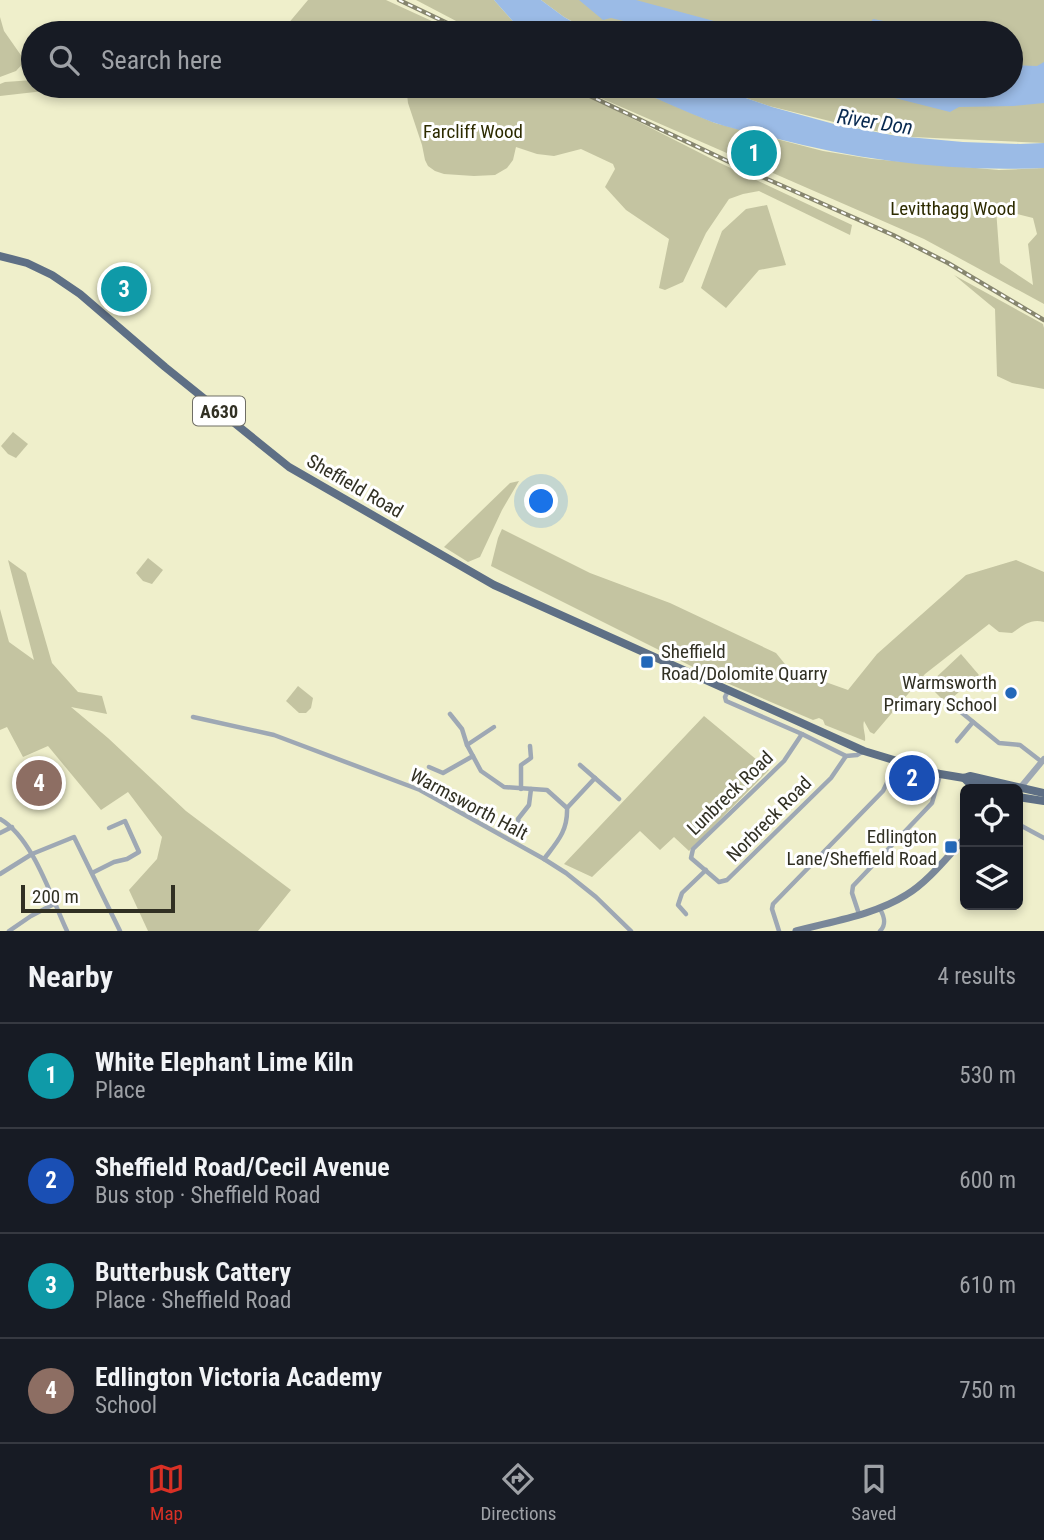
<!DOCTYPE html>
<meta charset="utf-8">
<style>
:root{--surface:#171b24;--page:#20242c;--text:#f1f3f6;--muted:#9ea1a6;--line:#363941;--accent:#d93025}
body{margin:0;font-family:"Roboto Condensed",sans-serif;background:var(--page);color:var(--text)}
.controls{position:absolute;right:21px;bottom:21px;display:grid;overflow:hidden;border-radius:10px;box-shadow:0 4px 10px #0003}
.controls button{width:63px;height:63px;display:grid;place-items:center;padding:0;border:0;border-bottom:2px solid var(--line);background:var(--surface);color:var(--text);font:35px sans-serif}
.scale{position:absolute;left:21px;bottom:18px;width:154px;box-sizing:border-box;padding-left:7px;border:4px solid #313023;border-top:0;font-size:19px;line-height:24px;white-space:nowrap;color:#313023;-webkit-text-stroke:5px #fff;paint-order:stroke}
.you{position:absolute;left:542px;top:502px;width:24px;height:24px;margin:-18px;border:5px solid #fff;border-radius:50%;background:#1a73e8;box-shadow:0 0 0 10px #1a73e833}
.badge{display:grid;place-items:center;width:46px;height:46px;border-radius:50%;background:var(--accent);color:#fff;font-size:23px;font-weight:700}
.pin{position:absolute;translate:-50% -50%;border:4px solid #fff;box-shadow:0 2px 7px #0006}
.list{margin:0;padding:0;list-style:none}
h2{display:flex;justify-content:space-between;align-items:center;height:91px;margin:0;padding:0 28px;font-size:30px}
h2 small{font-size:23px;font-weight:400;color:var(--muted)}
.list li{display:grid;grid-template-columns:46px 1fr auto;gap:21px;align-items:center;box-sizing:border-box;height:105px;padding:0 28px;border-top:2px solid var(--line)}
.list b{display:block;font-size:26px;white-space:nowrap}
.list p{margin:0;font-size:23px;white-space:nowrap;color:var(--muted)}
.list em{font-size:23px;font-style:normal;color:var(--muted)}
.icon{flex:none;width:38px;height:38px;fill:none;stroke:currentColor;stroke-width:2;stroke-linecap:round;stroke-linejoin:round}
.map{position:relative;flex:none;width:1044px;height:931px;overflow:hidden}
.search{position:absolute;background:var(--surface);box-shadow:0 4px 10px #0003;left:21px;right:21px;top:21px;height:77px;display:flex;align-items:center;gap:18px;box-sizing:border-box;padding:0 24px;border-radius:38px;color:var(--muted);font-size:26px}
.sheet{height:511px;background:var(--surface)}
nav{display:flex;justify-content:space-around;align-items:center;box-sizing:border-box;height:98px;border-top:2px solid var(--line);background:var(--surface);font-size:19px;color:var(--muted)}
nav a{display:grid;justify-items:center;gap:4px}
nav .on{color:var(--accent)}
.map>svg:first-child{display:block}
</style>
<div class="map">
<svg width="1044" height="931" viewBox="0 0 1044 931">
<rect width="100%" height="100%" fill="#efefcb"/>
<g fill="#c4c4a1" fill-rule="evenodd">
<polygon points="308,0 386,0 458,33 247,33 287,25"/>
<polygon points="416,0 494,0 517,26 531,33 479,33"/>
<polygon points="541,0 1044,0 1044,143 912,137 858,128 769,106 711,86 1011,86 1011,33 594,33 564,17"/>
<polygon points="0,17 4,31 25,61 16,71 0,77"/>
<polygon points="33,80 33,86 88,86 0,96 0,84 5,82"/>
<polygon points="383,86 568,86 718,162 852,225 850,235 759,191 743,194 729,199 706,233 683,282 665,290 659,288 669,239 626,210 605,187 615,169 613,164 581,149 554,156 537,154 516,147 513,160 507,168 495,175 474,176 444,174 435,171 428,166 425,160 422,145 408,103 407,94"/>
<path d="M577 86H628L715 123 823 151 872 159 999 170 1044 168V304L924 239 603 99ZM996 209 1033 218 1037 234 1028 244 1033 285 1000 263Z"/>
<polygon points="767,205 786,265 759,270 726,308 701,288 722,231 746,209"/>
<polygon points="954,275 1043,324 1044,328 1044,389 1012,383 997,376 995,309"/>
<polygon points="13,432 28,444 16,458 8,454 1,446"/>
<polygon points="519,481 502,510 480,557 468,562 444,547 510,483"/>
<path d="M502 529 590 573 670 603 776 653 789 669 848 690 877 654 966 575 1016 560 1044 572V622C1031 618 1022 626 1012 633L999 632 989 624 925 674 874 734 870 732 864 721C862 728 866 734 865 741L825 725 823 720 819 718 813 720 715 678 491 566 498 538Z"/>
<polygon points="148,558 163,570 152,584 143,581 136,573"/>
<polygon points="8,560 26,573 52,663 78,692 102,696 107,714 71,707 108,738 186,811 291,890 258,931 148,931 129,890 157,859 162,837 128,792 101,810 48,746 23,757 7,727 0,730 0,609 9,642 34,660"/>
<polygon points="961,654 979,675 946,703 928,685"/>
<polygon points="298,686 313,698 311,708 306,713 299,713 286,701"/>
<polygon points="704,716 769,770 689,851 674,837 660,850 640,831 592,877 564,864"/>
</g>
<g fill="#9bbbe6">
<polygon points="494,0 541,0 564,17 592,33 531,33 517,26"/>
<polygon points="579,0 636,0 751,31 779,33 640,33 632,23 611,18 603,20"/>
<polygon points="873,19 894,23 904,33 863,33"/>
<polygon points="1044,62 1044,103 1014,106 959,107 950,112 875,93 843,93 823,98 782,86 1011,86 1011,65 1037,66"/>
<path d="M628 86H711L772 107 834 124 897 136 963 142 1020 144 1044 143V168C952 172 863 161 774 138 754 133 732 129 712 122 684 111 656 98 628 86Z"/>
</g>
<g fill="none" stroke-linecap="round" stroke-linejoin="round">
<g stroke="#9ea8b4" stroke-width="4.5">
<polyline points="728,691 725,697 726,701 802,734 846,756 857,755 862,752"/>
<polyline points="956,708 999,743 1020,745 1042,762"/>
<path d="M450 714 462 729 467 745 481 771 504 787 547 790 567 808C568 831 557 842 544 859"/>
<polyline points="193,717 274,735 420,790 544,859 566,873 596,897 631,931"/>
<polyline points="802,734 784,761 693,849 691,858 719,882 727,880 831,778 846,756"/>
<polyline points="957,741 973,722"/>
<polyline points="467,745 494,727"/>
<polyline points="580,765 619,799"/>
<polyline points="429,767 443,773 473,756"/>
<polyline points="521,789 521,765 531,758 530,746"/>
<polyline points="567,808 595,778"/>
<path d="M0 819C33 838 51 897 67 931"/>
<polyline points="519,824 518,819 529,805 531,789"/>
<polyline points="1018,824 1044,838"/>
<polyline points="0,833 12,827"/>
<polyline points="92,873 114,862 127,859 139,852 125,821 109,828"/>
<polyline points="0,874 32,854 74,837 120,931"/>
<path d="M880 909C884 916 887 924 880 931"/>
<polyline points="686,914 678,905 682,893 706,870"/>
<polyline points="859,914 852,893 853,886 932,803 940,775"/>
<polyline points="9,931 31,916 54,904"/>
<polyline points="779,931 772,909 773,904 883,791 897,762"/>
</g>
<polyline stroke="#9ea8b4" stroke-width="6" points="1020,788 1044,759"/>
<path stroke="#798799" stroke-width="7" d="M796 931C833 921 874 915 906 895 928 882 948 856 965 838"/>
<g stroke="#5e6f85" stroke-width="8">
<polyline points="0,256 27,263 52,275 80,294 165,367 289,467 494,585 864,751 940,774 964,778 970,776 1044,793"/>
<polyline points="964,778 968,782 992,789"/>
<polyline points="1018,797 1044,801"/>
</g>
<defs>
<g id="rail">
<polyline points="399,0 468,33"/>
<polyline points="569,86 742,168 893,235 948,263 1044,320"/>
</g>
</defs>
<use href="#rail" stroke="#87866f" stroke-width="4.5"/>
<use href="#rail" stroke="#fff" stroke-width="2" stroke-dasharray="5" stroke-linecap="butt"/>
</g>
<g fill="#2368b9" stroke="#fff" stroke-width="2.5">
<rect x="640" y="655" width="14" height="14" rx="3.5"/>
<circle cx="1011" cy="693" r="7"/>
<rect x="944" y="840" width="14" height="14" rx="3.5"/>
</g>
<g text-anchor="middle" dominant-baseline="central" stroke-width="6" stroke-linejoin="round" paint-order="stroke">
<rect fill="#fff" stroke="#6f6e65" stroke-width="2" x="193" y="396.5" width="52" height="29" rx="5"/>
<g font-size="18" font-weight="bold" fill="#313023">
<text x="219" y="411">A630</text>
</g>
<g font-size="19" fill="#2d2b00" stroke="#fff">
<text x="473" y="131">Farcliff Wood</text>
<text x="953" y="208">Levitthagg Wood</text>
</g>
<g font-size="19" fill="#313023" stroke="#fff">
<text transform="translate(355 486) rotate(30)">Sheffield Road</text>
<text transform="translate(730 793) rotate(-44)">Lunbreck Road</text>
<text transform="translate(469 804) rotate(28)">Warmsworth Halt</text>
<text transform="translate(769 819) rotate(-45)">Norbreck Road</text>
</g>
<g font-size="19" fill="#313023" stroke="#fff" text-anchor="end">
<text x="661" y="651" text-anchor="start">Sheffield<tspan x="661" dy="22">Road/Dolomite Quarry</tspan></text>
<text x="997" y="682">Warmsworth<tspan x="997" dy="22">Primary School</tspan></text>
<text x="937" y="836">Edlington<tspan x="937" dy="22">Lane/Sheffield Road</tspan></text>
</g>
<g font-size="21" font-style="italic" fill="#082950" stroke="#fff">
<text transform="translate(875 122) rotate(9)">River Don</text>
</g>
</g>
</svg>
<div class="controls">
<button><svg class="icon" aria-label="locate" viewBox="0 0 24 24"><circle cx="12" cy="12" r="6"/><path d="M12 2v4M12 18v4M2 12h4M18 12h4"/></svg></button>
<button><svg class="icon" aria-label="layers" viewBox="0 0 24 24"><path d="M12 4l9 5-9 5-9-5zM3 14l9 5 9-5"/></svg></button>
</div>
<div class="scale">200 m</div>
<div class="you"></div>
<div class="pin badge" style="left:754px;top:153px;background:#0f9aa8">1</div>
<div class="pin badge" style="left:912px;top:778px;background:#1a4fb4">2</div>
<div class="pin badge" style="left:124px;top:289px;background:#0f9aa8">3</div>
<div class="pin badge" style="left:39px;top:783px;background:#8d6e63">4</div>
<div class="search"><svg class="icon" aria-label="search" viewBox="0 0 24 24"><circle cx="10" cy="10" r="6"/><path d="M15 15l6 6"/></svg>Search here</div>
</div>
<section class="sheet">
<h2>Nearby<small>4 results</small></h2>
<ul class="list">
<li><span class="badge" style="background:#0f9aa8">1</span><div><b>White Elephant Lime Kiln</b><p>Place</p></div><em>530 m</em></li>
<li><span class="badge" style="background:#1a4fb4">2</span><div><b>Sheffield Road/Cecil Avenue</b><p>Bus stop · Sheffield Road</p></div><em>600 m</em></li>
<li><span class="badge" style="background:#0f9aa8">3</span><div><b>Butterbusk Cattery</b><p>Place · Sheffield Road</p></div><em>610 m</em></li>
<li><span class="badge" style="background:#8d6e63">4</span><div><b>Edlington Victoria Academy</b><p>School</p></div><em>750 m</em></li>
</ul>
</section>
<nav>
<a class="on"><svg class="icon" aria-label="map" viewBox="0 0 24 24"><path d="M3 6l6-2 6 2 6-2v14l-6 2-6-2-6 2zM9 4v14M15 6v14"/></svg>Map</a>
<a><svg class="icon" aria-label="directions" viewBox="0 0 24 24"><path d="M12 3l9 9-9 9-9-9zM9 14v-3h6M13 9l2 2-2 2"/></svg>Directions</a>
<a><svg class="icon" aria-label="saved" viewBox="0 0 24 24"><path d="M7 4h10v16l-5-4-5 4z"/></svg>Saved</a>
</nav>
